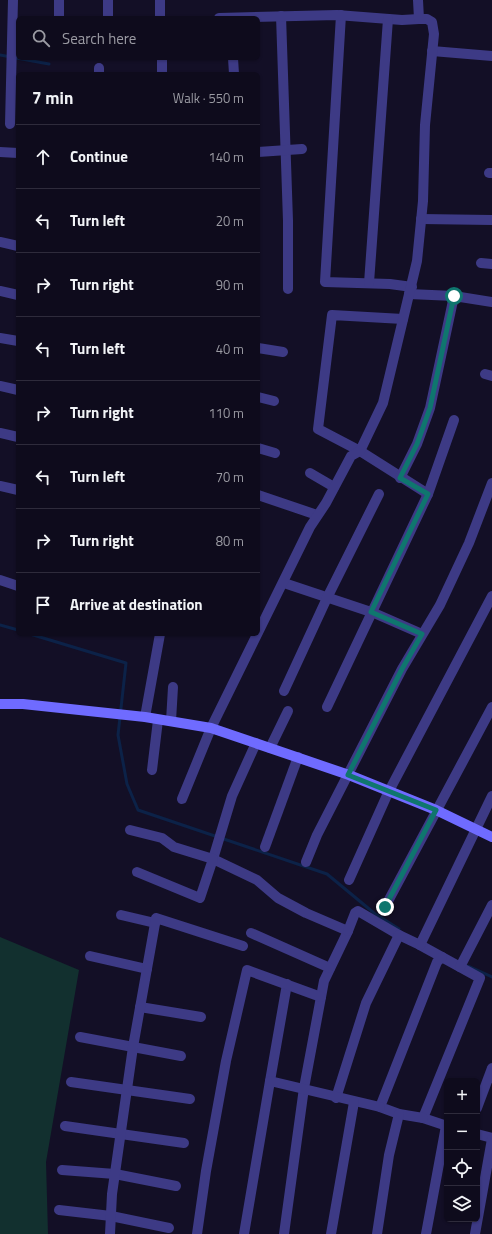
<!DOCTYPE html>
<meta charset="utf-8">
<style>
:root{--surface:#0e0b1c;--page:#1c1929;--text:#f1f3f6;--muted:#9b9ba3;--line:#2e2b3b}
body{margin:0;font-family:"Titillium Web",sans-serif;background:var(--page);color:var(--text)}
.controls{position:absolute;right:12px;bottom:12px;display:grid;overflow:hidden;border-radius:6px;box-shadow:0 1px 3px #0004}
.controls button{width:36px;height:36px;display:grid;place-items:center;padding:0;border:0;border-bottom:1px solid var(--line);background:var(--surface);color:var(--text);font:20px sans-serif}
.stop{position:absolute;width:12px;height:12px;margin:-9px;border:3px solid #0f766e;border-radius:50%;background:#fff}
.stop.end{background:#0f766e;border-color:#fff;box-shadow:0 1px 4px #0008}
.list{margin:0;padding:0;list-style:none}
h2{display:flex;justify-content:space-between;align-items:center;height:52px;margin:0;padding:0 16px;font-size:17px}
h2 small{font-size:13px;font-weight:400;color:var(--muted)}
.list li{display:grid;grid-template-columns:26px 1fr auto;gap:12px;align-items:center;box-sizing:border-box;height:64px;padding:0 16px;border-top:1px solid var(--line)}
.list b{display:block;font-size:15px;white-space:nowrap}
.list em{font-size:13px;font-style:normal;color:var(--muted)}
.icon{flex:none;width:22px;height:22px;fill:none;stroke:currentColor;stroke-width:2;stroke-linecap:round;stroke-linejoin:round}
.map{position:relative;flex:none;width:492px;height:1234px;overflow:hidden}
.search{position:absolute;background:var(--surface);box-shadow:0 1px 3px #0004;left:16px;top:16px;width:244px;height:44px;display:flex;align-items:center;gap:10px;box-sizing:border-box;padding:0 14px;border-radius:6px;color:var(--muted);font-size:15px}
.panel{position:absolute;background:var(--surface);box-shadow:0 1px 3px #0004;left:16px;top:72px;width:244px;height:564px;border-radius:6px}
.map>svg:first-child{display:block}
</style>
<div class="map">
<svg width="492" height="1234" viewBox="0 0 492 1234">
<rect width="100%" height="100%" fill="#130f26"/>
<polygon fill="#12302f" points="0,937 79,970 46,1162 48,1234 0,1234"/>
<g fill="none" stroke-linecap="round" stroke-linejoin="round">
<g stroke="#0c2248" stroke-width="3">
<polyline points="0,55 49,64"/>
<polyline points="0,625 18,630"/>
<polyline points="30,634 126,663 118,735 127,784 138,810 327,874 374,913 399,929"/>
<polyline points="468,966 492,977"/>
</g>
<g stroke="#3d3a85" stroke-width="10">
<polyline points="108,0 108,18"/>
<polyline points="160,0 160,18"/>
<polyline points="341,15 325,282 390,284 412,287"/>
<polyline points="281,16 288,221 288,289"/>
<polyline points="59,18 59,0"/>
<polyline points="219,18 337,15 402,20 419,19"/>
<polyline points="432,51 492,56"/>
<polyline points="162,58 162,74"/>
<polyline points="233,58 234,74"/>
<polyline points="99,68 99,74"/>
<polyline points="10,124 13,0"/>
<polyline points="0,152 18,153"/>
<polyline points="258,152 302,149"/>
<polyline points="489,173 492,173"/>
<polyline points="421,219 492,220"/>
<polyline points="0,242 18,246"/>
<polyline points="481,263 492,264"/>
<polyline points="369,283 388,19"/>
<polyline points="0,291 18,295"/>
<polyline points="409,294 454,296 492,302"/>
<polyline points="403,319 332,315 318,429 360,451 428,494"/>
<polyline points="0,338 18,341"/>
<polyline points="258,348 283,352"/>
<polyline points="485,374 492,376"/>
<polyline points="0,386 18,390"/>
<polyline points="258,397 274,401"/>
<polyline points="0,433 18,437"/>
<polyline points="258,448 275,453"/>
<polyline points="310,473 334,487"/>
<polyline points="400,478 417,444 430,408 454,296"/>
<polyline points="0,486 18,490"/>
<polyline points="258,495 317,515"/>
<polyline points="0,580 18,586"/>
<polyline points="284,583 374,613 422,634"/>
<polyline points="284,691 327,598 379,494"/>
<polyline points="327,707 428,494 454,420"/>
<polyline points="145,717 160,634"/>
<polyline points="171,721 173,687"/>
<polyline points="256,743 232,796 213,859 257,880 278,898 306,913 348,931 324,981 304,1088 284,1234"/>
<polyline points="270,748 288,711"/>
<polyline points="152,770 158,720"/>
<polyline points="182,799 211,728 310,527 326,503 351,456 360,451 383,403 417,261 423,201 425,125 434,34 432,22 427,19 419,19 418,0"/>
<polyline points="130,830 162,838 174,847 213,859 200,898 137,872"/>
<polyline points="265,847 298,757"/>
<polyline points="306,862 317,835 402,669 440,605 469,543 492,483"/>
<polyline points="349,880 388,793 492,596"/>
<polyline points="385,907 492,707"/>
<polyline points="121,915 155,923"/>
<polyline points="348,931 355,913 358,911 399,935"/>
<polyline points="251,933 330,968"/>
<polyline points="420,945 480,978 423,1118 447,1126"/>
<polyline points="90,956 147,969"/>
<polyline points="460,967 492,905"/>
<polyline points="140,1007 201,1017"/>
<polyline points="80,1037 181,1056"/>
<polyline points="270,1081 287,984"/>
<polyline points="71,1082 190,1099"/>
<polyline points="336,1098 366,1003 399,935 420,945 492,796"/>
<polyline points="477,1108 492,1068"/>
<polyline points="423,1118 399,1114 380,1107 437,962 442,957"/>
<polyline points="65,1126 184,1143"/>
<polyline points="477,1134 492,1138"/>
<polyline points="62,1170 115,1174 176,1186"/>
<polyline points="59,1210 111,1216 169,1228"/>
<polyline points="110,1234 112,1194 133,1047 156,918 243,946"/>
<polyline points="197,1234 206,1171 226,1061 247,970 321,997"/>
<polyline points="244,1234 270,1081 380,1107"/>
<polyline points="331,1234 354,1102"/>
<polyline points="377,1234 389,1155 399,1114"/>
<polyline points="426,1234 446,1126"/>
<polyline points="475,1234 492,1139"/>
</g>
<polyline stroke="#6f6bff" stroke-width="10" points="0,704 23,704 145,717 211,728 349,775 436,810 492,837"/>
</g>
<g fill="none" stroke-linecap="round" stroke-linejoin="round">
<polyline stroke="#0f766e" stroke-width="5" points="385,907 436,810 348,775 402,669 422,634 371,612 428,494 400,478 417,444 430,408 454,296"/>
</g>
</svg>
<div class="controls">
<button>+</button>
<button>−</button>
<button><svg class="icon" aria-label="locate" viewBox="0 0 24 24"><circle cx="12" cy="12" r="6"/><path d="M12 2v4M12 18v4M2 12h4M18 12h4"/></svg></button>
<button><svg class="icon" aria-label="layers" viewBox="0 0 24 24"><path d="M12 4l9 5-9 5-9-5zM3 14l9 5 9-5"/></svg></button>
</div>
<div class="stop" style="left:454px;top:296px"></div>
<div class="stop end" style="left:385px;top:907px"></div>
<div class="search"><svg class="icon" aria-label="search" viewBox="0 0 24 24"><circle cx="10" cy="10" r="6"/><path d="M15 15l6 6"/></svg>Search here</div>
<section class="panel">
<h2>7 min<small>Walk · 550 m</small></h2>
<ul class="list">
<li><svg class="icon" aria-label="ahead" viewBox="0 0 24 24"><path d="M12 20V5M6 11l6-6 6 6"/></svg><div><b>Continue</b></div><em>140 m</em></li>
<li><svg class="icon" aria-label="left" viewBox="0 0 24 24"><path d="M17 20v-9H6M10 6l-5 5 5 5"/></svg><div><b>Turn left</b></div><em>20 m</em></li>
<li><svg class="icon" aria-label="right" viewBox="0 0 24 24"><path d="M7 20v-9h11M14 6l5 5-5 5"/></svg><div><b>Turn right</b></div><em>90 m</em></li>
<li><svg class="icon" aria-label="left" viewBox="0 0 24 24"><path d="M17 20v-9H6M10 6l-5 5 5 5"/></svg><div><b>Turn left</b></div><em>40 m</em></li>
<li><svg class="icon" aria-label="right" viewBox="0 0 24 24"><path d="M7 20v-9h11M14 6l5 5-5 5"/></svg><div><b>Turn right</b></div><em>110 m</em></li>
<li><svg class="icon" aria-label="left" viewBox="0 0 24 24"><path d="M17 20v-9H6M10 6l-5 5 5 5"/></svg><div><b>Turn left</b></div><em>70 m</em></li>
<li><svg class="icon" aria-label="right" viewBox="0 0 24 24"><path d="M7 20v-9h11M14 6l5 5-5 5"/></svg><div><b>Turn right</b></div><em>80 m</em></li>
<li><svg class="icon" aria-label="arrive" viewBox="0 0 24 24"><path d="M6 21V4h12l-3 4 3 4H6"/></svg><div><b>Arrive at destination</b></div></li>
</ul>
</section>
</div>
